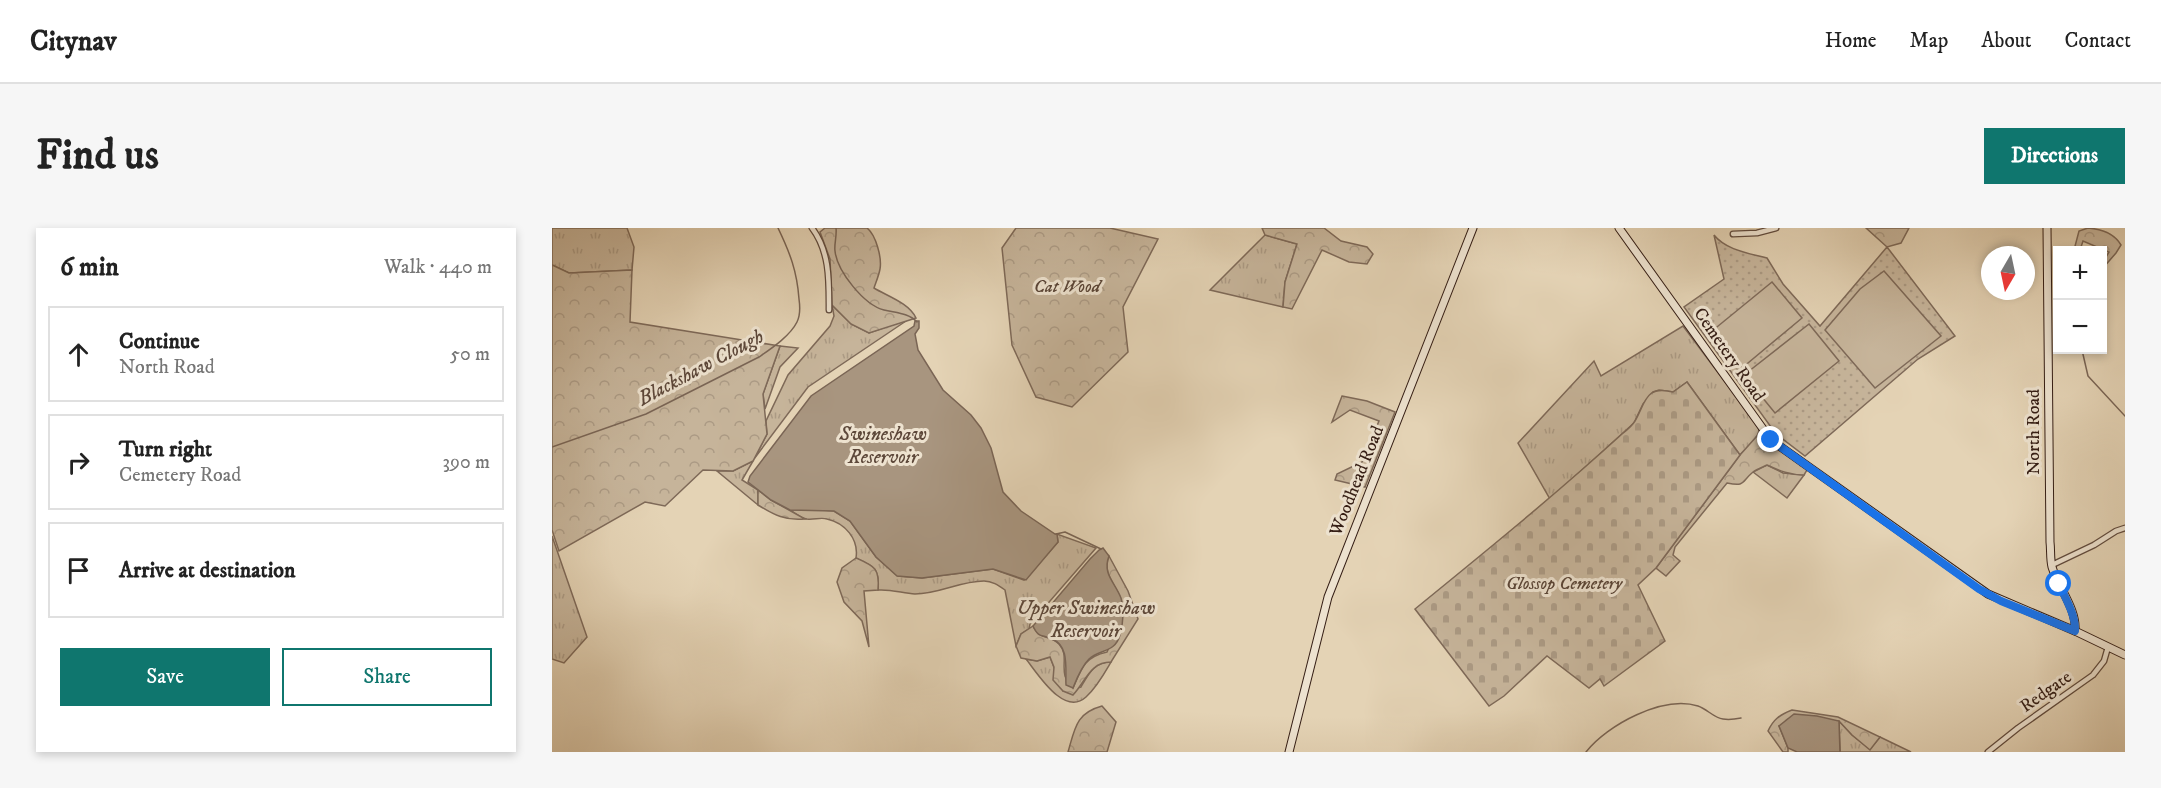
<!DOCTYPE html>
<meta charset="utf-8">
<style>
:root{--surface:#fff;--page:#f6f6f6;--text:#222;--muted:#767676;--line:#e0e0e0;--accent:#0f766e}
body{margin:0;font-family:"IM FELL DW Pica",serif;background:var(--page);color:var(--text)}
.controls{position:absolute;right:18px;top:18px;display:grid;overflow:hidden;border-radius:0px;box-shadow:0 3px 9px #0003}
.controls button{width:54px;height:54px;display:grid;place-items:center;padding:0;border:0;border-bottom:2px solid var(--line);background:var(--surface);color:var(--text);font:30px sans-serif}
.compass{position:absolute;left:1429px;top:18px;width:54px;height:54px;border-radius:50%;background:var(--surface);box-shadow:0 3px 9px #0003;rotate:189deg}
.stop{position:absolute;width:18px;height:18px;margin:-14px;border:4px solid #1a73e8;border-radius:50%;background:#fff}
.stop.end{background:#1a73e8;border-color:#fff;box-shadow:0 2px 6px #0008}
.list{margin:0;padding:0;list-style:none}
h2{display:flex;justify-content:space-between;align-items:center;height:78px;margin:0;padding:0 24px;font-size:26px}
h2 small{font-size:20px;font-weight:400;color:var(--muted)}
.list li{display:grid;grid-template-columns:39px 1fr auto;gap:18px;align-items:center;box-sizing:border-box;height:96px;margin:0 12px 12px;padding:0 12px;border:2px solid var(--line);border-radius:0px}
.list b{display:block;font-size:22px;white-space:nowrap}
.list p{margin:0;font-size:20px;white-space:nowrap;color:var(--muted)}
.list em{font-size:20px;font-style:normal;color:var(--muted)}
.actions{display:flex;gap:12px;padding:18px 24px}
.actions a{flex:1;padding:14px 0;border:2px solid var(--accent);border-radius:0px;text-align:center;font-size:21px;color:var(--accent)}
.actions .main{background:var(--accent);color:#fff}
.icon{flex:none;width:33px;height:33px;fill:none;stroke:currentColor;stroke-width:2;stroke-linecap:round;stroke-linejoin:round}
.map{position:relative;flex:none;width:1573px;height:524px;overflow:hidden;border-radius:0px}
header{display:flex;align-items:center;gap:36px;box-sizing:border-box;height:84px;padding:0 30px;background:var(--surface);border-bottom:2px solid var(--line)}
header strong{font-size:28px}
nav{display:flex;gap:33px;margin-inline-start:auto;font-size:21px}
.intro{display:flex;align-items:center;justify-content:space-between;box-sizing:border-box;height:144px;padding:0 36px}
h1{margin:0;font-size:42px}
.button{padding:15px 27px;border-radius:0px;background:var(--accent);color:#fff;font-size:21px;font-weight:700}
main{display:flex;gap:36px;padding:0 36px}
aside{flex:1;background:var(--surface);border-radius:0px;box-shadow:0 3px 9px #0003}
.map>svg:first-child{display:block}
</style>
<header>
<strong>Citynav</strong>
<nav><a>Home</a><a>Map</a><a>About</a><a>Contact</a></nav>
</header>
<div class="intro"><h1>Find us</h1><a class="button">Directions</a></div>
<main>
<aside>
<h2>6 min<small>Walk · 440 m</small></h2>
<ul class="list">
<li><svg class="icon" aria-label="ahead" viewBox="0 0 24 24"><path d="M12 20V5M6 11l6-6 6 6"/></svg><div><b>Continue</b><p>North Road</p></div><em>50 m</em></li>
<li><svg class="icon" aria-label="right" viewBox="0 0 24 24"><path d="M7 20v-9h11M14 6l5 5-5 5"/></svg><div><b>Turn right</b><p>Cemetery Road</p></div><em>390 m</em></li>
<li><svg class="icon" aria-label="arrive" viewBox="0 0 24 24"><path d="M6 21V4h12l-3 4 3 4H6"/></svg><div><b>Arrive at destination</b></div></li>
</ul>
<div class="actions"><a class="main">Save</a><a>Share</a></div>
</aside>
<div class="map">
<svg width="1573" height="524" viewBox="0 0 1573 524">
<defs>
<pattern id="grass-tufts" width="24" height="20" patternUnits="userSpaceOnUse" patternTransform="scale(1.5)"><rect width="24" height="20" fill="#c6b49a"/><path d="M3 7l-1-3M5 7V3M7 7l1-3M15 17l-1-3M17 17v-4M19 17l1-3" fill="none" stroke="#ab9a84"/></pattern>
<pattern id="forest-crowns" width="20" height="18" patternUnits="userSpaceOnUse" patternTransform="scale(1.5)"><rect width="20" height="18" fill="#c6b49a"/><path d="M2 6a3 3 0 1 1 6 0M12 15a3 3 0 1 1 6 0" fill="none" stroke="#ab9a84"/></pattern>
<pattern id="cemetery-stones" width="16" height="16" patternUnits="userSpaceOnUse" patternTransform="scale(1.5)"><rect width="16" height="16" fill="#c6b49a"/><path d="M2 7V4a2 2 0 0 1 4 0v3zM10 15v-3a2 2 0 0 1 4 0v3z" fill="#ab9a84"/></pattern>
<pattern id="park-dots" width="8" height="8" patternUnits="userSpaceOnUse" patternTransform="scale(1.5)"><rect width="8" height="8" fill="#c6b49a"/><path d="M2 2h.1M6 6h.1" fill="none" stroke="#ab9a84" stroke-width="1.8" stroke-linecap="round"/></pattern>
</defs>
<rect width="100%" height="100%" fill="#e4d3b5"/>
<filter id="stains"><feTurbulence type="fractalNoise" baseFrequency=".00333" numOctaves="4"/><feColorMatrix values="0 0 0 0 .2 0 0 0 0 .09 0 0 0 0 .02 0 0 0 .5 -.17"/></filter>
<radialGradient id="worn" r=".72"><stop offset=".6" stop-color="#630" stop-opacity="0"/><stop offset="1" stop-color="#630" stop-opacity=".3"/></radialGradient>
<g fill="url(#grass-tufts)" stroke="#7e6958" stroke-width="1.5">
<polygon points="0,0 75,0 82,19 80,42 17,45 0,37"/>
<polygon points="713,7 745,16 733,54 731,79 658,62"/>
<polygon points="280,77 299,96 317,105 357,91 256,159 202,231 215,206 214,193 236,147 278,98 282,88"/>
<path d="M1131 98 1207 199C1208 210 1195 219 1188 227L1135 154 1121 164 1107 162 1101 164 1091 176 1082 195 998 271 966 215 1042 133 1049 148Z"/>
<polygon points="228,118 246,120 228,139 213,181 211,166"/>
<polygon points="201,233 190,252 206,262 206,277 165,243 181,243"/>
<polygon points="1215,237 1231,245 1252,247 1235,270 1201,244"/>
<path d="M258 281 282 283 298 293 324 329 346 348 370 350 441 341 472 352 506 314 505 306 544 320 478 396 477 401 469 406 464 418 453 362C446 357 440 353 432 353 408 353 387 366 363 366 350 365 339 361 326 362 328 340 322 338 304 330 307 311 293 295 275 291 269 289 262 292 255 291 249 290 243 285 238 282Z"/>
<polygon points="0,308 35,409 12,435 0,431"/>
<path d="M498 429 511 463 529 459C537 445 542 434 559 434 552 446 545 459 534 469 512 489 486 446 474 431L485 433Z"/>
<polygon points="1287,493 1300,507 1318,521 1328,509 1359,524 1288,524"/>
</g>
<g fill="url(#forest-crowns)" stroke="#7e6958" stroke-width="1.5">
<path d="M273 0H315C324 7 330 30 328 41 327 47 324 54 322 60 335 68 357 75 364 90L317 105 299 96 280 77 278 31 268 4Z"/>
<polygon points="464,0 558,0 606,11 571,79 576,124 520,179 484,169 460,117 450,20"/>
<polygon points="710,0 772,0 789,13 815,19 821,26 815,36 797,34 770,22 740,81 731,79 733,54 745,16 713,7"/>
<polygon points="1314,0 1357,0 1349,15 1335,19"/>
<path d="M1536 0C1549 1 1562 5 1569 17L1564 25 1551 40V34L1557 24 1531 13 1528 22H1522L1527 3Z"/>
<polygon points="0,37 17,45 80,42 78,94 228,118 211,166 215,206 201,233 181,243 151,242 113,278 93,274 7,323 0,302"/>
<polygon points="790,168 815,173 843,184 813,259 783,252 785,246 810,234 827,193 798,182 780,194"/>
<path d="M1205 208 1212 211 1255 242 1252 247C1238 247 1228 243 1215 237 1211 239 1205 241 1201 244 1189 254 1194 259 1175 255L1123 319 1121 327 1128 333 1114 348 1104 340 1188 227Z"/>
<path d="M206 262 219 272 253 291C234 293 222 287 206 277Z"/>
<path d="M557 328 576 363 586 391 559 434C538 434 534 453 521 467L511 463 501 452 502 439 498 429 485 433 469 430 464 418 469 406 481 398C488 413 498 406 507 416 516 426 510 436 513 448 514 451 519 456 521 460 530 439 533 429 555 424 560 412 571 396 571 384 572 362 548 350 557 328Z"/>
<path d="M304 330C322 338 328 340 326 362L312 363 317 419 310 393 292 374 285 354 290 340Z"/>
<path d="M550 478 564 494 555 524H516C523 500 524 485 550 478Z"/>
<path d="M1240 482 1286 489 1328 509 1318 522 1300 507 1287 493 1227 498 1236 520V524H1231L1216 503C1221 492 1227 487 1240 482Z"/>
</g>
<path fill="url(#cemetery-stones)" stroke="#7e6958" stroke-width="1.5" d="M1135 154 1188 227 1104 340 1086 357 1113 413 1052 458 1048 451 1037 460 995 428 952 468 937 478 863 381C933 324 1003 267 1070 206 1075 202 1080 198 1083 193 1094 174 1093 157 1121 164Z"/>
<path fill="url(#park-dots)" stroke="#7e6958" stroke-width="1.5" d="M1162 7C1174 22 1196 25 1215 30L1231 56 1268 98 1335 19 1403 108 1366 131 1253 228 1224 206 1132 79 1172 51Z"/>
<g fill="#c6b49a" stroke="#7e6958" stroke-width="1.5">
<polygon points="1332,43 1389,108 1323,160 1273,102 1308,61"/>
<polygon points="1220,54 1250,90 1190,140 1160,103"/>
<polygon points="1257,96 1287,133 1223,185 1192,147"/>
</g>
<g fill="#a8957f" stroke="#7a6555" stroke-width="1.5">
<polygon points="363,93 367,93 367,100 363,106 366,122 391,162 419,187 429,200 439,220 451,264 469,283 503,306 505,306 506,314 474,352 441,341 370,350 345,348 324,329 298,293 282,283 238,282 219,272 196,254 198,248 259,168 362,98"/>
<path d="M551 320 557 328C550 346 563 354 569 370 573 382 571 395 568 407 563 425 548 421 537 431 529 439 525 450 521 460L514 457C513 442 518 418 500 411 490 406 487 411 481 398L538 331 547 322Z"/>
<polygon points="1242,486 1265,488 1287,493 1288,524 1245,524 1236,520 1227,498"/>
</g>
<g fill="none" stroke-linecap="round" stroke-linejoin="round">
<g stroke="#7a6555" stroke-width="1.5">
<path d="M284 0C285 8 282 16 283 23 285 43 312 77 332 82 344 85 357 85 365 94"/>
<polyline points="1530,122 1536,148 1573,188"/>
<path d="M0 219 94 186 207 129C220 120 238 108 245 94 248 88 248 78 247 71 245 43 238 25 226 0"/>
<polyline points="504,306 513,304 549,321"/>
<path d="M1034 524C1055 497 1111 467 1146 478 1155 481 1162 490 1171 491 1177 492 1184 491 1189 490"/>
</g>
<defs>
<g id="street">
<path d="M260 0C278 24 277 53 277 82"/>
<polyline points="1181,6 1205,5 1224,0"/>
<polyline points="1500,337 1542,317 1564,303 1573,300"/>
<polyline points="1436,524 1466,500 1541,447 1552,433 1556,419"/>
</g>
<g id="secondary">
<polyline points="1067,0 1219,212 1436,366 1523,403 1573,427"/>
<path d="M1495 0 1498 314C1499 322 1498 331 1500 339 1506 359 1525 381 1523 403"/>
<polyline points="737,524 776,369 921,0"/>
</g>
</defs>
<use href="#street" stroke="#614b3d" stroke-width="7"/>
<use href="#secondary" stroke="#351e15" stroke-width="9"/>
<use href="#street" stroke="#ede2cf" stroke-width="4.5"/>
<use href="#secondary" stroke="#ede2cf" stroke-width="7"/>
</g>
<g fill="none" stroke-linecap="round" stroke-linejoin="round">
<path stroke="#1a73e8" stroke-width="8" d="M1219 212 1427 361 1449 373 1523 403C1524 387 1513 370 1507 356"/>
</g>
<g text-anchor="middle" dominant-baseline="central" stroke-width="6" stroke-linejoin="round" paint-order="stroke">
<g font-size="18" font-style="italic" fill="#594436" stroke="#ede2cf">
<text x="515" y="59">Cat Wood</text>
<text x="1012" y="356">Glossop Cemetery</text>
</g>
<g font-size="18" fill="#351e15" stroke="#ede2cf">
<text transform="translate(1177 127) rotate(55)">Cemetery Road</text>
<text transform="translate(1482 204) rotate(-90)">North Road</text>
<text transform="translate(805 253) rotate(-68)">Woodhead Road</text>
<text transform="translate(1494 464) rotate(-35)">Redgate</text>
</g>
<g font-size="20" font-style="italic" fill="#5d483a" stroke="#ede2cf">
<text transform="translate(149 140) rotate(-28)">Blackshaw Clough</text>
<text x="331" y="206">Swineshaw<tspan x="331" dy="23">Reservoir</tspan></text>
<text x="534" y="380">Upper Swineshaw<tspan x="534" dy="23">Reservoir</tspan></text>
</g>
</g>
<rect width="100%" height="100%" filter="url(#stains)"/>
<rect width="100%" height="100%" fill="url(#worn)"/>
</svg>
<div class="controls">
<button>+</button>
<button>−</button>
</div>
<svg class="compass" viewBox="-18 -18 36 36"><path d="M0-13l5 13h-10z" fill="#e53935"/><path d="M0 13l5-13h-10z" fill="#767676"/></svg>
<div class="stop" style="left:1507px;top:356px"></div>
<div class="stop end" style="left:1219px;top:212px"></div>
</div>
</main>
